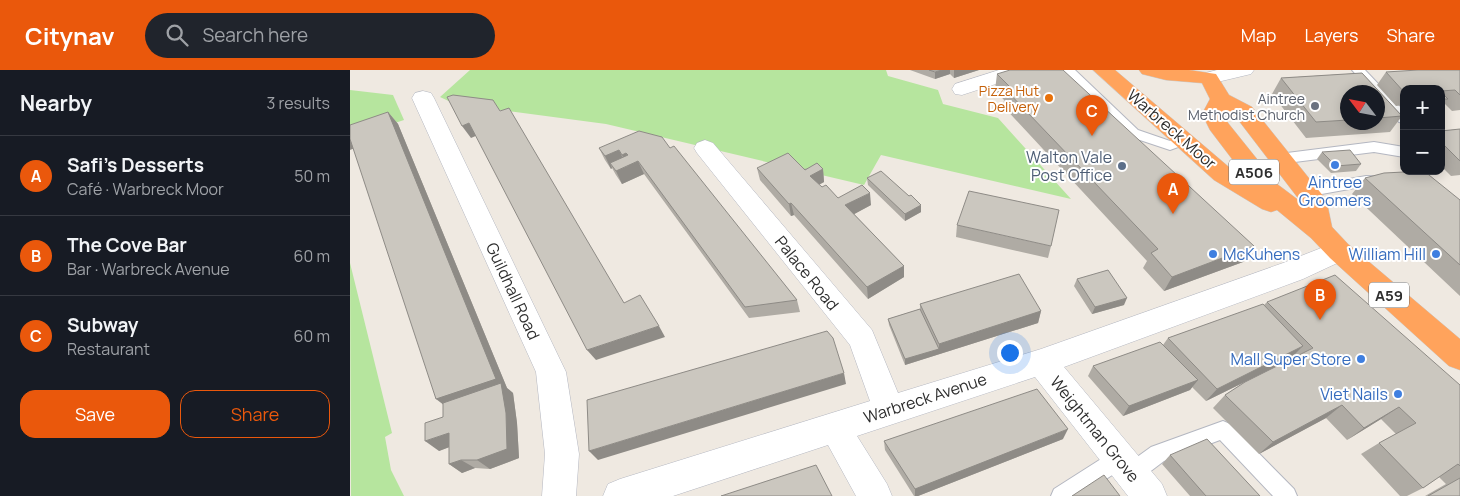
<!DOCTYPE html>
<meta charset="utf-8">
<style>
:root{--surface:#171b24;--page:#20242c;--text:#f1f3f6;--muted:#9ea1a6;--line:#363941;--accent:#ea580c}
body{margin:0;font-family:Manrope,sans-serif;background:var(--page);color:var(--text)}
.controls{position:absolute;right:15px;top:15px;display:grid;overflow:hidden;border-radius:10px;box-shadow:0 2px 12px #0003}
.controls button{width:45px;height:45px;display:grid;place-items:center;padding:0;border:0;border-bottom:1px solid var(--line);background:var(--surface);color:var(--text);font:25px sans-serif}
.compass{position:absolute;left:990px;top:15px;width:45px;height:45px;border-radius:50%;background:var(--surface);box-shadow:0 2px 12px #0003;rotate:302deg}
.you{position:absolute;left:659px;top:282px;width:18px;height:18px;margin:-12px;border:4px solid #fff;border-radius:50%;background:#1a73e8;box-shadow:0 0 0 8px #1a73e833}
.badge{display:grid;place-items:center;width:32px;height:32px;border-radius:50%;background:var(--accent);color:#fff;font-size:16px;font-weight:700}
.pin{position:absolute;translate:-50% -41px;filter:drop-shadow(0 1px 2px #0008)}
.pin::after{content:'';position:absolute;top:26px;width:18px;height:15px;background:inherit;clip-path:polygon(0 0,100% 0,50% 100%)}
.list{margin:0;padding:0;list-style:none}
h2{display:flex;justify-content:space-between;align-items:center;height:65px;margin:0;padding:0 20px;font-size:21px}
h2 small{font-size:16px;font-weight:400;color:var(--muted)}
.list li{display:grid;grid-template-columns:32px 1fr auto;gap:15px;align-items:center;box-sizing:border-box;height:80px;padding:0 20px;border-top:1px solid var(--line)}
.list b{display:block;font-size:19px;white-space:nowrap}
.list p{margin:0;font-size:16px;white-space:nowrap;color:var(--muted)}
.list em{font-size:16px;font-style:normal;color:var(--muted)}
.actions{display:flex;gap:10px;padding:15px 20px}
.actions a{flex:1;padding:11px 0;border:1px solid var(--accent);border-radius:15px;text-align:center;font-size:18px;color:var(--accent)}
.actions .main{background:var(--accent);color:#fff}
.icon{flex:none;width:28px;height:28px;fill:none;stroke:currentColor;stroke-width:2;stroke-linecap:round;stroke-linejoin:round}
.map{position:relative;flex:none;width:1110px;height:426px;overflow:hidden}
header{display:flex;align-items:center;gap:30px;box-sizing:border-box;height:70px;padding:0 25px;background:var(--accent);color:#fff}
header strong{font-size:24px}
nav{display:flex;gap:28px;margin-inline-start:auto;font-size:18px}
.search{width:350px;height:45px;background:var(--page);display:flex;align-items:center;gap:12px;box-sizing:border-box;padding:0 18px;border-radius:28px;color:var(--muted);font-size:19px}
main{display:flex}
aside{flex:1;background:var(--surface)}
.map>svg:first-child{display:block}
</style>
<header>
<strong>Citynav</strong>
<div class="search"><svg class="icon" aria-label="search" viewBox="0 0 24 24"><circle cx="10" cy="10" r="6"/><path d="M15 15l6 6"/></svg>Search here</div>
<nav><a>Map</a><a>Layers</a><a>Share</a></nav>
</header>
<main>
<aside>
<h2>Nearby<small>3 results</small></h2>
<ul class="list">
<li><span class="badge">A</span><div><b>Safi's Desserts</b><p>Café · Warbreck Moor</p></div><em>50 m</em></li>
<li><span class="badge">B</span><div><b>The Cove Bar</b><p>Bar · Warbreck Avenue</p></div><em>60 m</em></li>
<li><span class="badge">C</span><div><b>Subway</b><p>Restaurant</p></div><em>60 m</em></li>
</ul>
<div class="actions"><a class="main">Save</a><a>Share</a></div>
</aside>
<div class="map">
<svg width="1110" height="426" viewBox="0 0 1110 426">
<rect width="100%" height="100%" fill="#efe9e1"/>
<g fill="#b6e59e">
<polygon points="120,0 536,0 538,6 588,20 593,34 648,48 721,129 531,85 514,115 256,54 105,34 90,27"/>
<polygon points="0,20 43,25 54,50 0,68"/>
<polygon points="0,193 42,363 35,367 41,400 54,426 1,426"/>
</g>
<g fill="none" stroke-linecap="round" stroke-linejoin="round">
<defs>
<g id="lane">
<polygon points="712,0 725,0 788,60 820,71 834,66 839,67 841,70 839,73 820,80 778,66"/>
<polygon points="1002,0 1015,0 1054,41 1054,53 1049,52 1028,28 1028,22 1022,22"/>
<polygon points="1024,72 1054,77 1054,87 1024,82 929,94 924,92 922,89 924,86 929,84"/>
<polygon points="1016,106 1040,107 1042,111 1040,115 1016,116 955,127 950,126 948,122 950,118 955,117"/>
<polygon points="873,351 880,354 944,419 947,426 923,426 870,370 814,391 789,410 782,413 775,410 772,403 775,397 729,426 701,426 704,419 762,382 769,379 776,382 779,389 776,395 801,377"/>
</g>
<g id="street">
<polygon points="649,0 679,0 676,4 612,25 605,24 602,19 605,14"/>
<polygon points="867,0 904,0 901,4 859,14 852,12 849,8 852,4"/>
<polygon points="73,21 81,23 84,28 216,302 229,384 226,426 192,426 195,384 186,302 62,28 65,23"/>
<polygon points="355,70 363,73 522,260 548,323 691,279 933,193 989,171 998,174 1002,181 998,188 953,209 714,297 812,414 817,426 778,426 685,307 507,366 537,414 542,426 506,426 478,375 323,426 253,426 258,414 270,409 520,331 500,275 347,83 344,78 347,73"/>
</g>
<path id="highway" d="M743 0H765L880 98 895 106 860 60 852 44 860 29 852 13 816 10 792 4 789 0H839L866 4 879 25 902 37 974 127 977 133 982 157 998 174 1110 269V300L1099 296 980 188 961 168 927 140 921 142 912 139 864 110ZM876 41 886 47 951 132 927 114 878 53 874 44Z"/>
</defs>
<use href="#lane" stroke="#b4b7c1" stroke-width="2"/>
<use href="#street" stroke="#b4b7c1" stroke-width="1"/>
<use href="#highway" stroke="#c9c9c9" stroke-width="1"/>
<use href="#lane" fill="#fff" fill-rule="evenodd"/>
<use href="#street" fill="#fff" fill-rule="evenodd"/>
<use href="#highway" fill="#ffa35c" fill-rule="evenodd"/>
</g>
<g fill="#afaba4" fill-rule="evenodd">
<polygon points="560,0 629,0 604,8 600,4 585,9"/>
<polygon points="1110,0 1110,40 1102,41 1094,33 1091,37 1091,19 1054,19 1054,35 1046,36 1027,15 1036,2"/>
<path d="M1012 3 1052 46 1040 62 956 68 922 24 931 8ZM998 22H1028V52H998Z"/>
<polygon points="647,4 904,176 893,192 814,221 793,198 797,191 653,36 654,30 645,20"/>
<polygon points="38,42 48,54 157,318 163,323 167,353 169,388 140,399 125,398 112,403 99,394 99,377 89,381 93,347 93,335"/>
<polygon points="1110,59 1110,105 1101,106 1091,96 1091,61"/>
<polygon points="249,78 320,78 447,230 450,242 399,248 294,104 272,114 266,105 262,98 261,99 255,90"/>
<polygon points="972,82 1011,94 1006,101 981,103 967,89"/>
<polygon points="407,98 473,99 474,112 469,115 472,117 488,128 521,135 504,144 554,196 554,207 518,229 444,145 441,146 410,110"/>
<polygon points="517,108 559,126 571,142 555,151 518,115"/>
<polygon points="1015,108 1110,130 1110,226 1002,124"/>
<polygon points="607,155 701,176 698,188 606,167"/>
<polygon points="727,209 774,235 742,244 724,216"/>
<path d="M917 232 1110 315V426H1075L1096 414 1089 407 1073 418 1057 426H1050L1011 384 1029 373 1046 364 1031 349 997 370 976 348 909 384 863 338 875 325 895 312 856 331 842 317 840 320 773 346 738 306 743 296 813 275 818 268 914 235ZM943 286 945 287 898 310 939 290Z"/>
<polygon points="570,234 691,241 688,253 555,295 539,255 538,249 570,239"/>
<polygon points="713,369 568,426 564,426 535,380 534,371"/>
<polygon points="820,385 910,426 840,426 812,394"/>
</g>
<g fill="#8e8b86">
<polygon points="592,0 600,0 600,4 585,9 585,2"/>
<polygon points="604,0 629,0 604,8"/>
<polygon points="38,42 48,54 157,318 163,323 167,353 169,388 140,399 127,390 99,339 86,329"/>
<polygon points="119,53 128,65 121,68 112,56"/>
<polygon points="0,66 10,76 0,80"/>
<polygon points="269,80 275,93 260,93 262,98 261,99 255,86"/>
<polygon points="276,83 282,94 288,91 294,104 272,114 266,101 278,96 272,85"/>
<polygon points="473,99 474,112 462,118 460,106"/>
<polygon points="520,123 521,135 497,148 495,135"/>
<polygon points="441,133 444,145 441,146 439,134"/>
<polygon points="571,135 571,142 555,151 555,144"/>
<polygon points="904,176 893,192 814,221 822,207"/>
<polygon points="554,196 554,207 518,229 517,217"/>
<polygon points="777,228 774,235 742,244 745,237"/>
<polygon points="691,241 688,253 555,295 555,289 589,279 589,274"/>
<polygon points="309,256 315,267 246,290 237,280"/>
<polygon points="953,276 939,290 856,331 867,319"/>
<polygon points="494,303 496,314 248,390 239,381"/>
<polygon points="848,310 840,320 773,346 779,336"/>
<polygon points="992,335 976,348 909,384 923,372"/>
<polygon points="1049,337 1031,349 997,370 1014,358"/>
<polygon points="718,359 713,369 568,426 565,426 565,419"/>
<polygon points="99,363 113,372 89,381 75,371"/>
<polygon points="111,390 125,398 112,403 99,394"/>
</g>
<g fill="#cbc7bf" stroke="#8e8b86">
<polygon points="579,0 592,0 585,2"/>
<polygon points="660,0 713,0 904,176 822,207 801,183 808,179 656,20 661,18 647,4"/>
<polygon points="1068,0 1110,0 1110,25 1105,20 1091,21 1091,19 1054,19 1054,22 1036,2"/>
<polygon points="1012,3 1052,46 1028,48 1028,22 998,22 998,50 966,52 931,8"/>
<polygon points="1091,22 1098,29 1091,29"/>
<polygon points="103,25 143,30 150,41 159,38 274,233 290,225 309,256 237,280 119,53 112,56 97,27"/>
<polygon points="38,42 146,309 86,329 0,69 0,55"/>
<polygon points="1110,59 1110,91 1091,72 1091,61"/>
<polygon points="289,61 312,67 320,78 324,76 447,230 395,237 288,91 266,101 260,93 278,85 276,83 272,85 269,80 255,86 249,78"/>
<polygon points="1000,80 1011,94 986,96 972,82"/>
<polygon points="438,83 455,100 467,93 473,99 460,106 472,117 476,115 488,128 512,115 520,123 495,135 554,196 517,217 441,133 439,134 407,98"/>
<polygon points="531,101 559,126 561,125 571,135 555,144 517,108"/>
<polygon points="1074,101 1110,130 1110,195 1015,108 1034,103"/>
<polygon points="619,121 709,140 701,176 607,155"/>
<polygon points="758,200 777,228 745,237 727,209"/>
<polygon points="669,204 691,241 589,274 570,234"/>
<polygon points="985,205 1110,315 1110,396 1108,394 1073,418 1029,373 1066,353 1049,337 1014,358 992,335 923,372 875,325 895,312 963,278 917,232"/>
<polygon points="913,234 953,276 867,319 818,268"/>
<polygon points="570,239 589,279 555,289 538,249"/>
<polygon points="477,261 483,268 494,303 239,381 237,330"/>
<polygon points="810,272 848,310 779,336 743,296"/>
<polygon points="151,313 156,343 157,379 127,390 111,390 99,394 99,363 75,371 75,353 93,347 93,333"/>
<polygon points="687,319 718,359 565,419 534,371"/>
<polygon points="857,369 910,426 856,426 820,385"/>
<polygon points="466,395 482,426 371,426"/>
<polygon points="754,405 770,426 722,426"/>
<polygon points="1110,408 1110,426 1078,426"/>
</g>
<circle fill="#e8710a" stroke="#fff" stroke-width="2" cx="699" cy="28" r="5"/>
<circle fill="#6b7280" stroke="#fff" stroke-width="2" cx="965" cy="36" r="5"/>
<g fill="#3f7fe0" stroke="#fff" stroke-width="2">
<circle cx="985" cy="95" r="5"/>
<circle cx="863" cy="184" r="5"/>
<circle cx="1086" cy="184" r="5"/>
<circle cx="1011" cy="289" r="5"/>
<circle cx="1048" cy="324" r="5"/>
</g>
<circle fill="#5c6f8a" stroke="#fff" stroke-width="2" cx="772" cy="96" r="5"/>
<g text-anchor="middle" dominant-baseline="central" stroke-width="4" stroke-linejoin="round" paint-order="stroke">
<g font-size="14" fill="#c56008" stroke="#fff" text-anchor="end">
<text x="689" y="20">Pizza Hut<tspan x="689" dy="16">Delivery</tspan></text>
</g>
<g font-size="14" fill="#5b616d" stroke="#fff" text-anchor="end">
<text x="955" y="28">Aintree<tspan x="955" dy="16">Methodist Church</tspan></text>
</g>
<g fill="#fff" stroke="#6d6d6d" stroke-width="1">
<rect x="879" y="89.5" width="50" height="25" rx="4"/>
<rect x="1019" y="212.5" width="40" height="25" rx="4"/>
</g>
<g font-size="15" font-weight="bold" fill="#2e2e2e">
<text x="904" y="102">A506</text>
<text x="1039" y="225">A59</text>
</g>
<g font-size="16" fill="#2e2e2e" stroke="#fff">
<text transform="translate(822 59) rotate(41)">Warbreck Moor</text>
<text transform="translate(457 203) rotate(51)">Palace Road</text>
<text transform="translate(163 221) rotate(65)">Guildhall Road</text>
<text transform="translate(575 328) rotate(-18)">Warbreck Avenue</text>
<text transform="translate(745 359) rotate(51)">Weightman Grove</text>
</g>
<g font-size="16" fill="#4e5e75" stroke="#fff" text-anchor="end">
<text x="762" y="87">Walton Vale<tspan x="762" dy="18">Post Office</tspan></text>
</g>
<g font-size="16" fill="#366cbe" stroke="#fff" text-anchor="end">
<text x="985" y="112" text-anchor="middle">Aintree<tspan x="985" dy="18">Groomers</tspan></text>
<text x="873" y="184" text-anchor="start">McKuhens</text>
<text x="1076" y="184">William Hill</text>
<text x="1001" y="289">Mall Super Store</text>
<text x="1038" y="324">Viet Nails</text>
</g>
</g>
</svg>
<div class="controls">
<button>+</button>
<button>−</button>
</div>
<svg class="compass" viewBox="-18 -18 36 36"><path d="M0-13l5 13h-10z" fill="#e53935"/><path d="M0 13l5-13h-10z" fill="#9ea1a6"/></svg>
<div class="you"></div>
<div class="pin badge" style="left:823px;top:144px">A</div>
<div class="pin badge" style="left:970px;top:250px">B</div>
<div class="pin badge" style="left:742px;top:66px">C</div>
</div>
</main>
